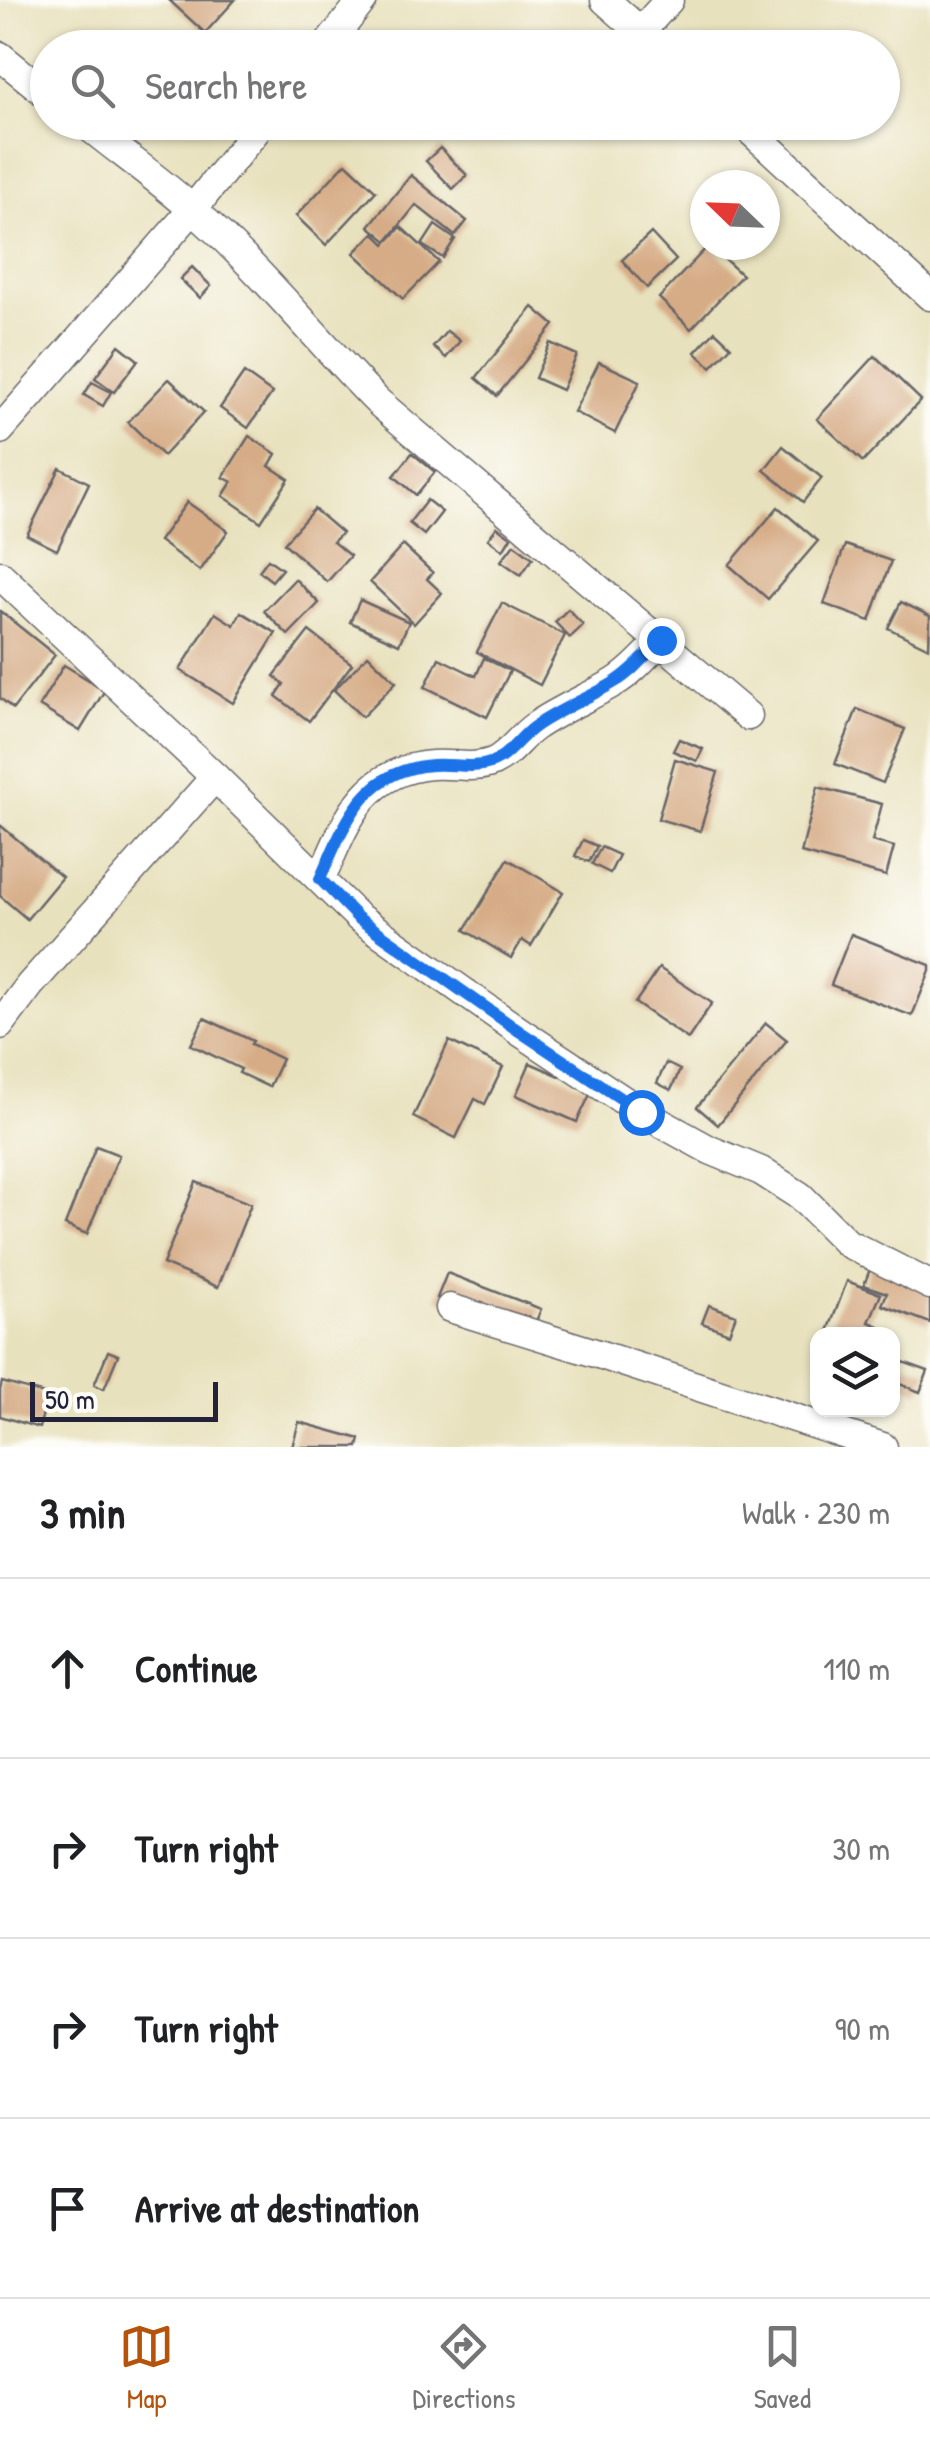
<!DOCTYPE html>
<meta charset="utf-8">
<style>
:root{--surface:#fff;--page:#f6f6f6;--text:#202124;--muted:#757577;--line:#e0e0e0;--accent:#b45309}
body{margin:0;font-family:"Patrick Hand",sans-serif;background:var(--page);color:var(--text)}
.controls{position:absolute;right:30px;bottom:30px;display:grid;overflow:hidden;border-radius:20px;box-shadow:0 2px 8px #0004}
.controls button{width:90px;height:90px;display:grid;place-items:center;padding:0;border:0;border-bottom:2px solid var(--line);background:var(--surface);color:var(--text);font:50px sans-serif}
.compass{position:absolute;left:690px;top:170px;width:90px;height:90px;border-radius:50%;background:var(--surface);box-shadow:0 2px 8px #0004;rotate:293deg}
.scale{position:absolute;left:30px;bottom:25px;width:188px;box-sizing:border-box;padding-left:10px;border:5px solid #22223b;border-top:0;font-size:28px;line-height:35px;white-space:nowrap;color:#22223b;-webkit-text-stroke:8px #fdfcf7;paint-order:stroke}
.stop{position:absolute;width:30px;height:30px;margin:-22px;border:8px solid #1a73e8;border-radius:50%;background:#fff}
.stop.end{background:#1a73e8;border-color:#fff;box-shadow:0 2px 10px #0008}
.list{margin:0;padding:0;list-style:none}
h2{display:flex;justify-content:space-between;align-items:center;height:130px;margin:0;padding:0 40px;font-size:42px}
h2 small{font-size:32px;font-weight:400;color:var(--muted)}
.list li{display:grid;grid-template-columns:65px 1fr auto;gap:30px;align-items:center;box-sizing:border-box;height:180px;padding:0 40px;border-top:2px solid var(--line)}
.list b{display:block;font-size:38px;white-space:nowrap}
.list em{font-size:32px;font-style:normal;color:var(--muted)}
.icon{flex:none;width:55px;height:55px;fill:none;stroke:currentColor;stroke-width:2;stroke-linecap:round;stroke-linejoin:round}
.map{position:relative;flex:none;width:930px;height:1447px;overflow:hidden}
.search{position:absolute;background:var(--surface);box-shadow:0 2px 8px #0004;left:30px;right:30px;top:30px;height:110px;display:flex;align-items:center;gap:25px;box-sizing:border-box;padding:0 35px;border-radius:55px;color:var(--muted);font-size:38px}
.sheet{height:850px;background:var(--surface)}
nav{display:flex;justify-content:space-around;align-items:center;box-sizing:border-box;height:140px;border-top:2px solid var(--line);background:var(--surface);font-size:28px;color:var(--muted)}
nav a{display:grid;justify-items:center;gap:5px}
nav .on{color:var(--accent)}
.map>svg:first-child{display:block}
</style>
<div class="map">
<svg width="930" height="1447" viewBox="0 0 930 1447">
<rect width="100%" height="100%" fill="#fdfcf7"/>
<filter id="ink" filterUnits="userSpaceOnUse"><feTurbulence type="fractalNoise" baseFrequency=".01" numOctaves="2"/><feDisplacementMap in="SourceGraphic" scale="20" xChannelSelector="R" yChannelSelector="G"/><feConvolveMatrix kernelMatrix="1 2 1 2 8 2 1 2 1" color-interpolation-filters="sRGB"/></filter>
<filter id="wash" filterUnits="userSpaceOnUse"><feTurbulence type="fractalNoise" baseFrequency=".0048" numOctaves="4" result="noise"/><feDisplacementMap in="SourceGraphic" scale="40" xChannelSelector="R" yChannelSelector="G"/><feGaussianBlur stdDeviation="2.25" result="paint"/><feColorMatrix in="noise" values="0 0 0 0 0 0 0 0 0 0 0 0 0 0 0 0 0 1.4 0 .05"/><feComposite in="paint" operator="in"/></filter>
<g filter="url(#wash)">
<rect width="100%" height="100%" fill="#e8e1bd"/>
<g id="blocks">
<g fill="#d6ac86">
<polygon points="169,0 235,0 205,33"/>
<polygon points="440,148 467,175 453,189 426,161"/>
<polygon points="346,163 376,191 326,245 296,216"/>
<polygon points="411,175 467,221 455,236 416,205 387,241 369,226"/>
<polygon points="435,225 455,239 443,258 422,245"/>
<polygon points="401,227 439,262 403,299 354,253 374,233 385,244"/>
<polygon points="651,233 676,260 647,288 622,260"/>
<polygon points="709,245 742,275 691,329 659,298"/>
<polygon points="192,267 211,286 200,298 180,279"/>
<polygon points="533,307 554,325 497,396 476,378"/>
<polygon points="447,331 460,341 446,358 433,347"/>
<polygon points="715,331 731,346 711,367 695,352"/>
<polygon points="550,343 577,355 562,390 535,378"/>
<polygon points="119,345 138,360 114,392 95,378"/>
<polygon points="875,356 921,400 863,462 817,419"/>
<polygon points="599,362 640,381 615,433 574,412"/>
<polygon points="244,373 272,393 248,428 220,408"/>
<polygon points="169,379 204,412 163,456 128,422"/>
<polygon points="92,382 111,392 103,406 84,395"/>
<polygon points="249,436 276,454 269,466 289,479 261,522 223,496 232,482 223,477"/>
<polygon points="783,446 822,478 803,502 764,470"/>
<polygon points="412,453 435,472 416,495 394,476"/>
<polygon points="60,468 89,483 57,550 27,535"/>
<polygon points="427,500 442,512 424,535 409,523"/>
<polygon points="187,502 228,531 200,571 159,541"/>
<polygon points="778,507 818,541 768,599 729,565"/>
<polygon points="314,509 342,533 333,542 350,556 327,582 284,543"/>
<polygon points="497,527 511,537 503,550 488,539"/>
<polygon points="514,544 533,558 521,575 501,561"/>
<polygon points="403,545 433,573 427,579 442,593 414,624 370,582"/>
<polygon points="845,545 891,561 870,621 824,604"/>
<polygon points="268,559 282,569 272,581 259,571"/>
<polygon points="295,579 319,603 288,635 264,611"/>
<polygon points="360,600 409,622 399,644 350,622"/>
<polygon points="901,602 930,616 929,648 888,628"/>
<polygon points="502,603 565,635 540,685 477,652"/>
<polygon points="568,609 583,625 570,638 555,622"/>
<polygon points="0,611 55,655 13,709 0,698"/>
<polygon points="241,612 276,633 233,703 180,670 215,613 234,625"/>
<polygon points="309,631 352,664 309,721 276,696 284,684 274,676"/>
<polygon points="368,655 396,682 362,717 334,690"/>
<polygon points="439,658 476,676 484,658 510,671 487,717 425,687"/>
<polygon points="64,665 105,690 80,731 39,706"/>
<polygon points="857,709 905,729 883,783 835,764"/>
<polygon points="679,739 703,749 697,761 673,751"/>
<polygon points="675,759 718,772 700,831 658,819"/>
<polygon points="818,787 882,804 872,841 894,847 886,876 801,853"/>
<polygon points="0,825 62,877 27,919 0,896"/>
<polygon points="583,840 597,846 589,862 575,856"/>
<polygon points="601,847 619,855 610,873 592,864"/>
<polygon points="508,859 563,892 531,946 522,940 511,958 465,930"/>
<polygon points="851,934 930,965 930,971 912,1016 831,985"/>
<polygon points="659,968 712,1003 688,1039 635,1003"/>
<polygon points="204,1018 253,1041 251,1044 282,1059 269,1087 239,1073 241,1069 191,1045"/>
<polygon points="766,1023 787,1040 718,1125 697,1107"/>
<polygon points="449,1041 503,1067 485,1104 475,1099 456,1138 413,1117"/>
<polygon points="530,1063 592,1090 577,1122 516,1095"/>
<polygon points="666,1063 680,1070 671,1090 657,1083"/>
<polygon points="96,1146 119,1155 87,1234 65,1225"/>
<polygon points="196,1182 251,1204 218,1287 163,1264"/>
<polygon points="873,1261 930,1283 930,1323 882,1305 887,1293 864,1285"/>
<polygon points="447,1273 541,1309 531,1334 437,1298"/>
<polygon points="847,1281 881,1294 869,1322 879,1326 876,1334 827,1334"/>
<polygon points="709,1305 736,1315 729,1333 702,1323"/>
<polygon points="108,1351 118,1355 104,1389 94,1385"/>
<polygon points="892,1358 928,1371 920,1392 892,1381"/>
<polygon points="2,1382 48,1395 39,1428 0,1416 0,1390"/>
<polygon points="299,1422 360,1439 358,1447 292,1447"/>
</g>
</g>
</g>
<g filter="url(#ink)">
<use href="#blocks" fill-opacity="0" stroke="#676568" stroke-width="2.5"/>
<g fill="none" stroke-linecap="round" stroke-linejoin="round">
<defs>
<g id="minor">
<polyline points="605,0 659,48"/>
<polyline points="641,31 669,0"/>
<polyline points="325,48 363,0"/>
<polyline points="0,56 48,95"/>
<path d="M83 122C119 151 157 178 191 208 259 267 316 339 378 402L748 716"/>
<polyline points="741,122 930,296"/>
<polyline points="0,430 193,209 263,122"/>
<polyline points="0,575 215,777 358,917 519,1031 641,1112 710,1150 761,1171 800,1196 847,1243 930,1285"/>
<path d="M321 879C345 824 362 770 432 765 452 763 473 770 493 762 509 755 520 737 534 727 560 709 588 698 615 682 632 672 647 654 661 640"/>
<polyline points="0,1025 30,985 215,777"/>
<polyline points="450,1308 592,1352 883,1447"/>
</g>
</defs>
<use href="#minor" stroke="#676568" stroke-width="31"/>
<use href="#minor" stroke="#fff" stroke-width="28"/>
</g>
</g>
<g fill="none" stroke-linecap="round" stroke-linejoin="round" filter="url(#ink)">
<path stroke="#1a73e8" stroke-width="12" d="M641 1112 519 1031 358 918 320 879C345 824 362 770 432 765 452 763 473 770 493 762 509 755 520 737 534 727 560 709 589 698 615 682 632 672 647 654 661 640"/>
</g>
</svg>
<div class="controls">
<button><svg class="icon" aria-label="layers" viewBox="0 0 24 24"><path d="M12 4l9 5-9 5-9-5zM3 14l9 5 9-5"/></svg></button>
</div>
<svg class="compass" viewBox="-18 -18 36 36"><path d="M0-13l5 13h-10z" fill="#e53935"/><path d="M0 13l5-13h-10z" fill="#757577"/></svg>
<div class="scale">50 m</div>
<div class="stop" style="left:641px;top:1112px"></div>
<div class="stop end" style="left:661px;top:640px"></div>
<div class="search"><svg class="icon" aria-label="search" viewBox="0 0 24 24"><circle cx="10" cy="10" r="6"/><path d="M15 15l6 6"/></svg>Search here</div>
</div>
<section class="sheet">
<h2>3 min<small>Walk · 230 m</small></h2>
<ul class="list">
<li><svg class="icon" aria-label="ahead" viewBox="0 0 24 24"><path d="M12 20V5M6 11l6-6 6 6"/></svg><div><b>Continue</b></div><em>110 m</em></li>
<li><svg class="icon" aria-label="right" viewBox="0 0 24 24"><path d="M7 20v-9h11M14 6l5 5-5 5"/></svg><div><b>Turn right</b></div><em>30 m</em></li>
<li><svg class="icon" aria-label="right" viewBox="0 0 24 24"><path d="M7 20v-9h11M14 6l5 5-5 5"/></svg><div><b>Turn right</b></div><em>90 m</em></li>
<li><svg class="icon" aria-label="arrive" viewBox="0 0 24 24"><path d="M6 21V4h12l-3 4 3 4H6"/></svg><div><b>Arrive at destination</b></div></li>
</ul>
</section>
<nav>
<a class="on"><svg class="icon" aria-label="map" viewBox="0 0 24 24"><path d="M3 6l6-2 6 2 6-2v14l-6 2-6-2-6 2zM9 4v14M15 6v14"/></svg>Map</a>
<a><svg class="icon" aria-label="directions" viewBox="0 0 24 24"><path d="M12 3l9 9-9 9-9-9zM9 14v-3h6M13 9l2 2-2 2"/></svg>Directions</a>
<a><svg class="icon" aria-label="saved" viewBox="0 0 24 24"><path d="M7 4h10v16l-5-4-5 4z"/></svg>Saved</a>
</nav>
